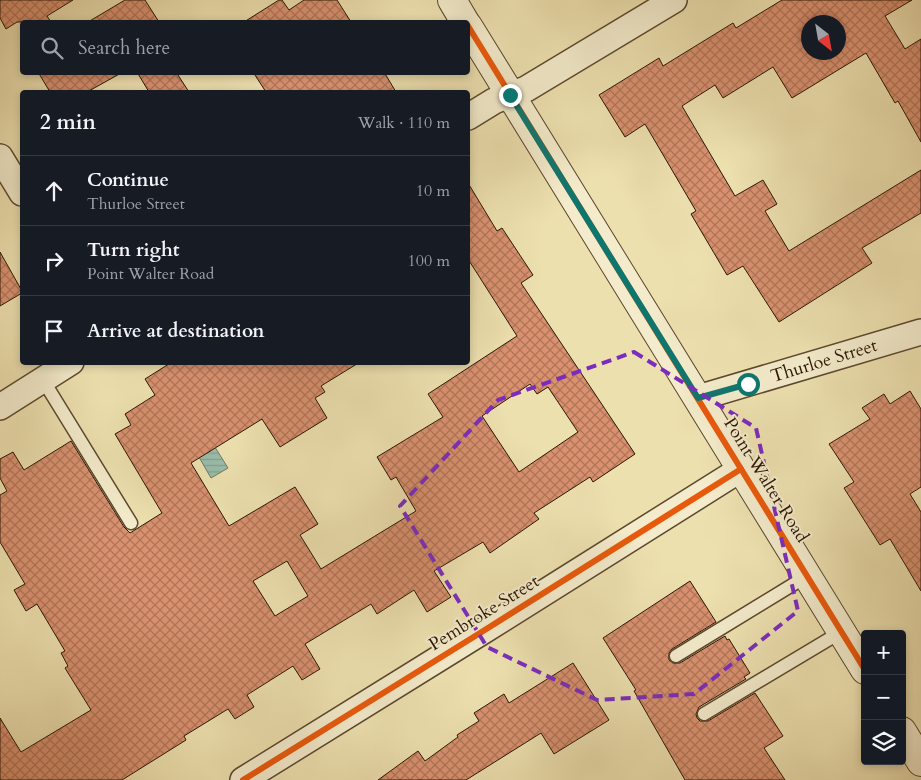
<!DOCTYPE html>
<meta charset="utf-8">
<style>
:root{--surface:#171b24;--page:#20242c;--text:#f1f3f6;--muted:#9ea1a6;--line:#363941}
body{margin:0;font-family:Cardo,serif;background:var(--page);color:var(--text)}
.controls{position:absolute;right:15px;bottom:15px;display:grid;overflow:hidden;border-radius:5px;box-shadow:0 2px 8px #0003}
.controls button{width:45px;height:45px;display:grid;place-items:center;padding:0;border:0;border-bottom:1px solid var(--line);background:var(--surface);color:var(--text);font:25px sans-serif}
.compass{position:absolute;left:801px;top:15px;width:45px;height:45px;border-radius:50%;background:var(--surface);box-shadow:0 2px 8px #0003;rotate:149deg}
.stop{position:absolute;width:15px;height:15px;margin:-11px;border:4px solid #0f766e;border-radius:50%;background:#fff}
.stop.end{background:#0f766e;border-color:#fff;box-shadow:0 1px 5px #0008}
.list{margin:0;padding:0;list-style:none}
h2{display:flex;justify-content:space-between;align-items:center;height:65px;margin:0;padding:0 20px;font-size:21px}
h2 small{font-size:16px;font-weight:400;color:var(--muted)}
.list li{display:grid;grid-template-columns:32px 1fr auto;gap:15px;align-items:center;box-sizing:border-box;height:70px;padding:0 20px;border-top:1px solid var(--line)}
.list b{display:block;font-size:19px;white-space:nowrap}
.list p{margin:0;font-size:16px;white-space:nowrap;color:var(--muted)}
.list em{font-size:16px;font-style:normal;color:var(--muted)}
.icon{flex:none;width:28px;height:28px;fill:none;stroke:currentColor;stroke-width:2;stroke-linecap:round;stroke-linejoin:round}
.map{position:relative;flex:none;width:921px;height:780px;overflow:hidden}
.search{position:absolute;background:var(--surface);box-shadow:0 2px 8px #0003;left:20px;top:20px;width:450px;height:55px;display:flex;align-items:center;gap:12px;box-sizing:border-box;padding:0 18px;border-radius:5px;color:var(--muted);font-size:19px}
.panel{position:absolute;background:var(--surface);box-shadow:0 2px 8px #0003;left:20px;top:90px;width:450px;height:275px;border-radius:5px}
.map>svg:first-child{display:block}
</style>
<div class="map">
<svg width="921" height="780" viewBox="0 0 921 780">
<defs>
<pattern id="water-rules" width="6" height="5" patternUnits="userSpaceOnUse" patternTransform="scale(1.25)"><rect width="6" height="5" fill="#99bdaa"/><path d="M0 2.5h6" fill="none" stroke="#84a291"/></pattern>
<pattern id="building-cross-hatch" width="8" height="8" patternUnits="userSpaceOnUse" patternTransform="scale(1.25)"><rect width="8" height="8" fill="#d9916f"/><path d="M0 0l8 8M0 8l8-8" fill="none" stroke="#b07559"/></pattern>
</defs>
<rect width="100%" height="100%" fill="#ede0af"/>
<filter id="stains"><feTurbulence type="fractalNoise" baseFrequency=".004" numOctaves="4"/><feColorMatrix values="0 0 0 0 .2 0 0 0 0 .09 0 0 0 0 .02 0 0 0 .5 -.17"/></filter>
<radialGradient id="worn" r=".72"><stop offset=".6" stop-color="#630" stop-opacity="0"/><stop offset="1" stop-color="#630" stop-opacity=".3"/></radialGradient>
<polygon fill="url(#water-rules)" stroke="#6d7a67" points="208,436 228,468 211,478 192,445"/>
<g fill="url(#building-cross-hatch)" stroke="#2b1603" fill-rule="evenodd">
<polygon points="0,0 73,0 47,16 51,22 17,22 6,29 0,18"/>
<polygon points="125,0 145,0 159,22 88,22"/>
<polygon points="279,0 282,0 289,10 304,0 337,0 351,22 244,22"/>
<path d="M782 0H912L885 16 905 49 921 39V142L898 101 895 103 866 53 792 98 773 67 723 98 715 85 682 106 735 196 763 180 777 204 765 211 789 251 921 170V213L862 248 872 263 779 322 743 266 727 275 691 214 696 211 645 124 625 137 599 95 659 58 663 66 733 23 736 28ZM808 22H838V52H808Z"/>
<polygon points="38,72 123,72 87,92 50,92"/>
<polygon points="137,72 176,72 189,92 149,92"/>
<polygon points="253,72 384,72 396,92 266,92"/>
<path d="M468 183 497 231 502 228 533 275 521 283 635 454 593 482 590 477 534 513 539 519 490 553 483 542 434 571 451 597 427 612 414 590 377 614 371 604 305 644 320 669 302 680 293 666 247 695 254 707 235 719 228 709 184 736 186 740 122 780H0V718L21 752 91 710 65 668 68 666 61 653 65 651 37 604 26 611 14 590 25 584 0 542V495L7 491 0 478V459L13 452 24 470 71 441 124 527 130 533 162 513 115 434 131 425 125 414 155 395 145 379 172 362H360L321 386 325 392 315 398 327 418 280 447 262 419 191 463 229 526 295 487 318 524 300 535 321 569 416 511 396 477 391 480 377 457 443 417 428 394 517 336 468 259ZM530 384 537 394 548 387 578 432 519 472 482 416ZM287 561 308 596 275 616 253 581Z"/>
<polygon points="0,252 22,291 22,293 0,306"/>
<polygon points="910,391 921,409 921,487 910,494 921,512 921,591 890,539 880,545 844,488 854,482 829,444 870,419 862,408 884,394 890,404"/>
<polygon points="690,581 716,622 672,649 669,653 669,660 673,663 680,663 725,636 727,640 729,639 750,673 744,677 746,679 699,707 696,714 697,718 700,721 708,721 755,693 783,736 764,748 785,780 685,780 634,691 636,690 603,638"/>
<polygon points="573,663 609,720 554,754 541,733 466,780 378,780 418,751 425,761 458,737 457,735 479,721 474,713 504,694 509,703"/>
</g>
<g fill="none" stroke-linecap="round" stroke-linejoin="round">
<defs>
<g id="service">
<polyline points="43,380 131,523"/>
<polyline points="676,656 807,576"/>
<polyline points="704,714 841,632"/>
</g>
<g id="minor">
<polyline points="468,117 494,101 526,89 674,0"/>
<polyline points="0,157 22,193"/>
<polyline points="698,398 921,332"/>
<polyline points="0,407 71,362"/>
<polyline points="243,780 480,633 741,469"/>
</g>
<g id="tertiary">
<polyline points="452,0 465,22"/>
<polyline points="468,26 865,670"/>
<polyline points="902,731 921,762"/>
</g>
</defs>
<use href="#service" stroke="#5c482e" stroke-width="15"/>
<use href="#minor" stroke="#5c482e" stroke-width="28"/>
<use href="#tertiary" stroke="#5c482e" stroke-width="30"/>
<use href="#service" stroke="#f3ebcb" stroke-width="12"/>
<use href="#minor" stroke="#f3ebcb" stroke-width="25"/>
<use href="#tertiary" stroke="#f3ebcb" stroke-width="28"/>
<defs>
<g id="cycleway">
<polyline points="468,26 865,670"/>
<polyline points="243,780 480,633 741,469"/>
</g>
</defs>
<use href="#cycleway" stroke="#f3ebcb" stroke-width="9"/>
<use href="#cycleway" stroke="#e8590c" stroke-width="6"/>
</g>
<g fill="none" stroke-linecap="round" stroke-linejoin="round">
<polyline stroke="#0f766e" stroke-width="6" points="510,95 698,398 748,384"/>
</g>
<path fill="none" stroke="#7b2cbf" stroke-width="4" stroke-dasharray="10 6" stroke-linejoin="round" d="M634 352 756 428 798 611 694 694 597 700 487 647 400 506 498 400Z"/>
<g text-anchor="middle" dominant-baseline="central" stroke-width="4" stroke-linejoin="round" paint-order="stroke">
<g font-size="18" fill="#2b1603" stroke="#f3ebcb">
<text transform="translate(824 361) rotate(-17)">Thurloe Street</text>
<text transform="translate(766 480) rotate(58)">Point Walter Road</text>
<text transform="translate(484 613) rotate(-32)">Pembroke Street</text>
</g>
</g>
<rect width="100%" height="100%" filter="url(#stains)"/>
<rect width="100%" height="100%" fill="url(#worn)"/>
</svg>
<div class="controls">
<button>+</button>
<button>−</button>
<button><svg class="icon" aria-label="layers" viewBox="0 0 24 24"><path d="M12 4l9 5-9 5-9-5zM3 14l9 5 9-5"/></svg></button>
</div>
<svg class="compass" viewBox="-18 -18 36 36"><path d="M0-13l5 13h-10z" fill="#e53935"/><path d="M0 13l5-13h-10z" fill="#9ea1a6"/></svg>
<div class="stop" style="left:748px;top:384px"></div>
<div class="stop end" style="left:510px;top:95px"></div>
<div class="search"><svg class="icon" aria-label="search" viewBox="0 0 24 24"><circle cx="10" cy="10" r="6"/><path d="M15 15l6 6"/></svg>Search here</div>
<section class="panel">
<h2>2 min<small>Walk · 110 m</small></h2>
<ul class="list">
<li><svg class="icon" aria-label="ahead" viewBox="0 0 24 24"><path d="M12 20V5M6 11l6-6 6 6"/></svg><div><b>Continue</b><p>Thurloe Street</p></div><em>10 m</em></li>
<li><svg class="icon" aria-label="right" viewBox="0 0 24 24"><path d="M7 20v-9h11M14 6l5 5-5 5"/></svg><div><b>Turn right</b><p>Point Walter Road</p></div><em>100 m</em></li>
<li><svg class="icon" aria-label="arrive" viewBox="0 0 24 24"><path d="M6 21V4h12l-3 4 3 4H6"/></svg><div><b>Arrive at destination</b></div></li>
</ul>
</section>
</div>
